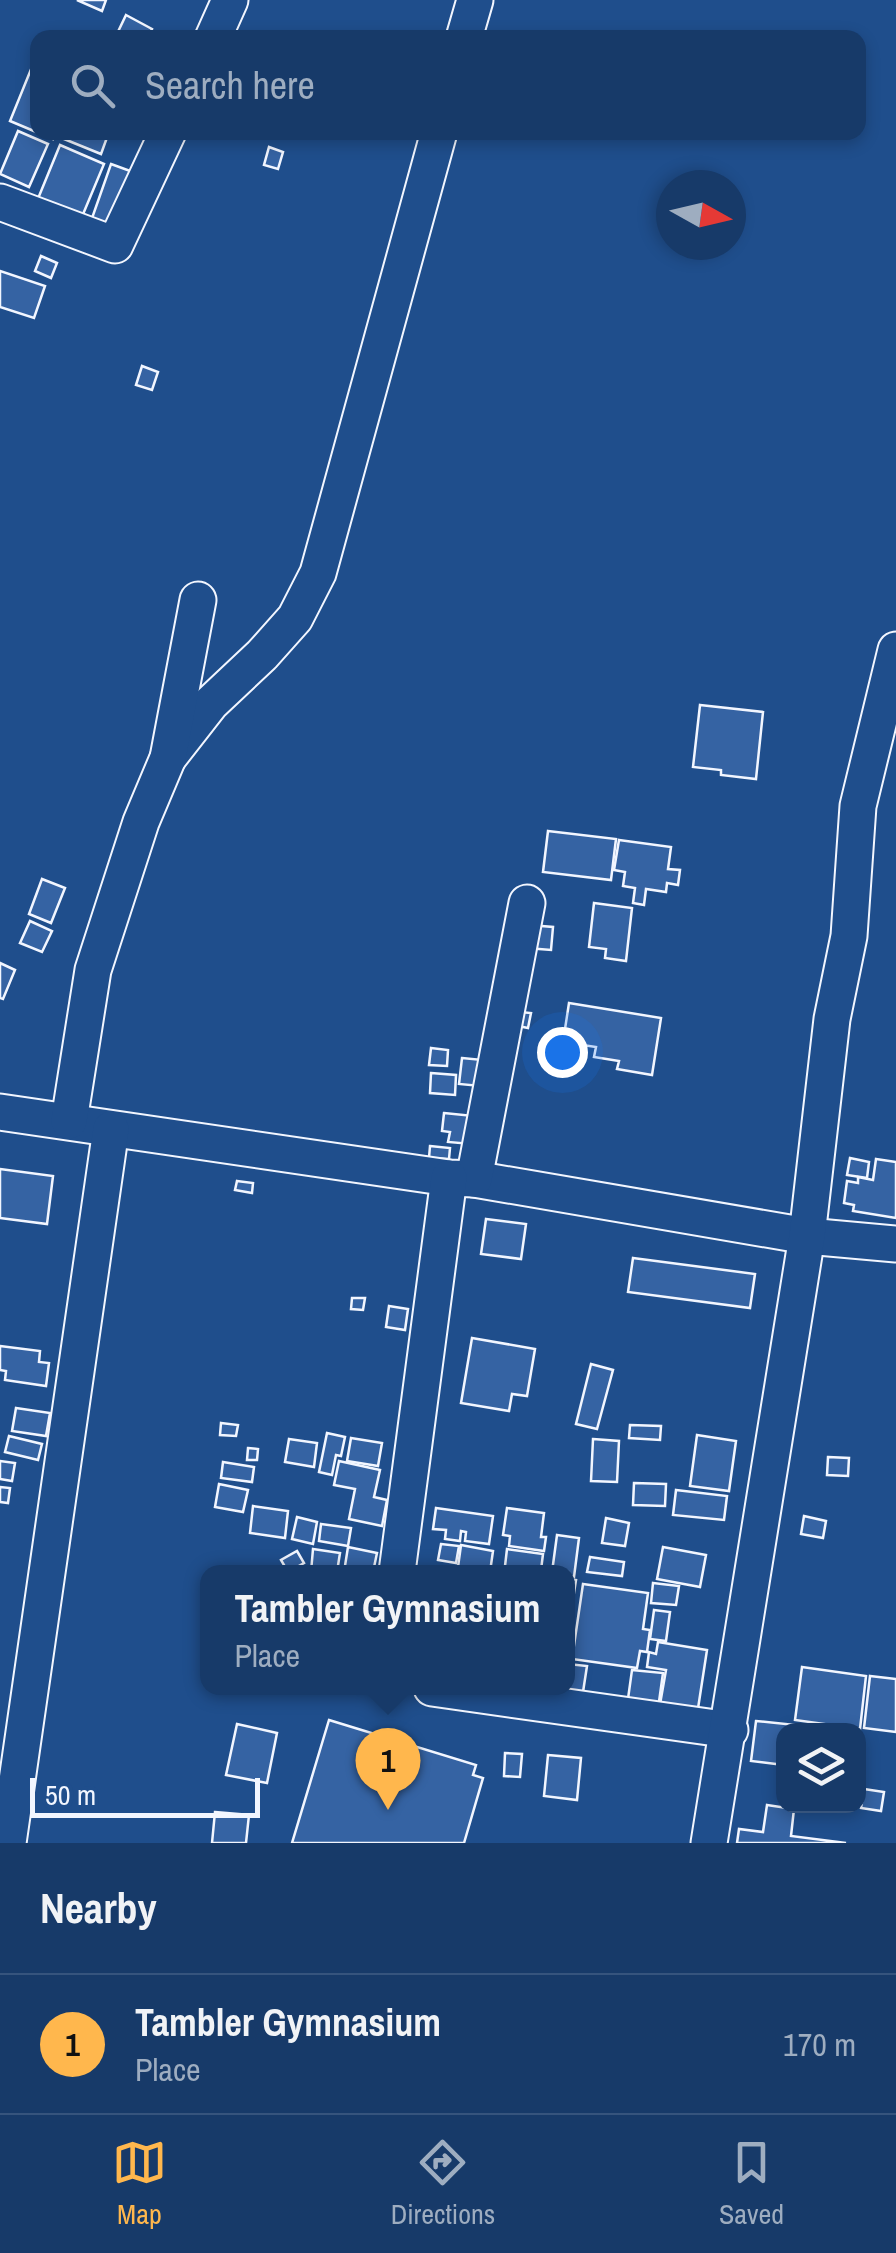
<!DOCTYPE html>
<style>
:root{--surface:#173a69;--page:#20416f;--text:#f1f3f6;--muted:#9eadc0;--line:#36547d;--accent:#ffb74d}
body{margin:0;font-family:"Archivo Narrow",sans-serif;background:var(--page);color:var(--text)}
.controls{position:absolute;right:30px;bottom:30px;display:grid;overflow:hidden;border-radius:20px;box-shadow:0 5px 15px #0003}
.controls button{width:90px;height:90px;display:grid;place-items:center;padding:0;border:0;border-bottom:2px solid var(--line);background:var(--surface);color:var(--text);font:50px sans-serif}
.compass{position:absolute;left:656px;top:170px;width:90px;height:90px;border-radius:50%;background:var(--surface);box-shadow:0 5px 15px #0003;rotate:98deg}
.scale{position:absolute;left:30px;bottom:25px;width:230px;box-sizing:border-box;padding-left:10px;border:5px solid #f2f6ff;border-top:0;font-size:28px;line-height:35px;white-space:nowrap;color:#f2f6ff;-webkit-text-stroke:8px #1f4e8c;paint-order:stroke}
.you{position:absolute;left:562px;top:1052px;width:35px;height:35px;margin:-25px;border:8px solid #fff;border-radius:50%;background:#1a73e8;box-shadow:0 0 0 15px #1a73e833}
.badge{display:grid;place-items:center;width:65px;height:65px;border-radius:50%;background:var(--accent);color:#111;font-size:32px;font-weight:700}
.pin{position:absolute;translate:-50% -82px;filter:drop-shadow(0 2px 5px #0008)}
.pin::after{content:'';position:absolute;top:52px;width:35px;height:30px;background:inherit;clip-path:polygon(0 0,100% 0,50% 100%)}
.popup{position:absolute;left:200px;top:1565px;width:375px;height:130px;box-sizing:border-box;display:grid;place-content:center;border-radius:20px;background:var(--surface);filter:drop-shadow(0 2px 8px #0005);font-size:32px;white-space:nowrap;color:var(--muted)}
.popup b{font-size:38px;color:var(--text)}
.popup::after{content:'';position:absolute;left:50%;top:100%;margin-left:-20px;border:20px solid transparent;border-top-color:var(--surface)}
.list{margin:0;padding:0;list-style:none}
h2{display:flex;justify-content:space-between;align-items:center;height:130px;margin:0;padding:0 40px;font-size:42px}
h2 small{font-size:32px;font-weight:400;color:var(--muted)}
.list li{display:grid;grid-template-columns:65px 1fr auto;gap:30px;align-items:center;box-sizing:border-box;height:140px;padding:0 40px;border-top:2px solid var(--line)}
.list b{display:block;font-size:38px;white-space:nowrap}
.list p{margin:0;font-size:32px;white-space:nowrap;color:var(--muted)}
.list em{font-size:32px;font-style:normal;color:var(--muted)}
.icon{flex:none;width:55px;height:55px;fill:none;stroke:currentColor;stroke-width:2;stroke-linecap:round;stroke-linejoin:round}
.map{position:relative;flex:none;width:896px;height:1843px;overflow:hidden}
.search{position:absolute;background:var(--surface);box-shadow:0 5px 15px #0003;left:30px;right:30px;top:30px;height:110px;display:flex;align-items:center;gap:25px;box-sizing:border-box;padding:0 35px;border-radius:20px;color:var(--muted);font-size:38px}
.sheet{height:270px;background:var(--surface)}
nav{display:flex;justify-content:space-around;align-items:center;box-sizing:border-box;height:140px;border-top:2px solid var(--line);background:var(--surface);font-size:28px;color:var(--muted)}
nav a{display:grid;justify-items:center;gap:5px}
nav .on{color:var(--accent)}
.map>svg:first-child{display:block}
</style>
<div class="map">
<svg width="896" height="1843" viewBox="0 0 896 1843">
<rect width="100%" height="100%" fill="#1f4e8c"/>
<g fill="#3563a3" stroke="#f2f6ff" stroke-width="2.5">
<polygon points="77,0 106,0 102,11"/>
<polygon points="126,15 152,29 148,38 115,38"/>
<polygon points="36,57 38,132 56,132 53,139 10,121"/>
<polygon points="18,131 48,144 29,187 0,174"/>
<polygon points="67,132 109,132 101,154 64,139"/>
<polygon points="60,145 104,164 81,219 37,201"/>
<polygon points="269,147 283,152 278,169 264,165"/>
<polygon points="111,164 133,172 112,229 91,221"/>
<polygon points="41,256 57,263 51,278 35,271"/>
<polygon points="0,271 45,286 34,318 0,307"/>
<polygon points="142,366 158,372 152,390 136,385"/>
<polygon points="700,705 763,712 756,779 721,775 721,770 693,767"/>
<polygon points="548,831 616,839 611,880 543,872"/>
<polygon points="619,840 671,847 668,869 680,870 678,885 667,883 666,892 646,889 644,905 633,903 635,888 623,886 625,872 614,870"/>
<polygon points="42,879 65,888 51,923 29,914"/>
<polygon points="594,903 632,908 626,961 605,958 606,949 589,947"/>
<polygon points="30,921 52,931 42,952 20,943"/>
<polygon points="529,925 553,927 551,950 527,948"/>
<polygon points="0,963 15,970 3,999 0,998"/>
<polygon points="569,1003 661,1018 652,1075 617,1069 619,1061 594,1057 596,1047 563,1042"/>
<polygon points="520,1012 531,1013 528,1028 518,1026"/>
<polygon points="431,1048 448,1050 447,1066 429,1065"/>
<polygon points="462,1058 483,1060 480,1086 459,1084"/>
<polygon points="431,1073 456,1075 455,1095 430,1093"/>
<polygon points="444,1113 474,1116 471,1144 448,1142 450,1132 442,1131"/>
<polygon points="430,1146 450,1148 449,1159 429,1158"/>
<polygon points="850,1158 869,1162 867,1178 847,1175"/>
<polygon points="876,1159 896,1162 896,1218 853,1211 854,1205 844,1203 847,1181 858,1183 858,1177 873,1180"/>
<polygon points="0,1169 53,1176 47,1224 0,1218"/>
<polygon points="237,1181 253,1183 252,1193 235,1190"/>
<polygon points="486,1219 526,1224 521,1259 481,1254"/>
<polygon points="633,1258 755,1274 750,1308 628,1292"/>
<polygon points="352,1298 365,1298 363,1310 351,1309"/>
<polygon points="389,1306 408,1309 405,1330 386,1327"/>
<polygon points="472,1338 535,1349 527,1396 512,1394 509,1411 461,1403"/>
<polygon points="0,1346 40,1351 39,1362 49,1363 46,1386 5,1380 6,1371 0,1370"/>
<polygon points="591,1364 613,1370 597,1429 576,1424"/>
<polygon points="16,1408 50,1413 46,1436 12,1431"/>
<polygon points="221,1423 238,1425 236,1436 220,1435"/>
<polygon points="630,1425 661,1426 660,1440 629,1438"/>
<polygon points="327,1433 345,1437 341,1456 336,1455 332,1475 319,1472"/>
<polygon points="697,1435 736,1441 729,1491 690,1486"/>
<polygon points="9,1436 42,1444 38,1460 5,1452"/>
<polygon points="351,1438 382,1443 378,1466 347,1461"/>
<polygon points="289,1439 317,1443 314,1467 285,1462"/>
<polygon points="593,1439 619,1441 617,1482 591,1481"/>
<polygon points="248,1448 258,1449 257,1460 247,1460"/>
<polygon points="828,1457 849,1458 848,1476 827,1475"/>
<polygon points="0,1461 15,1463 12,1481 0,1479"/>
<polygon points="339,1461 380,1470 374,1497 387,1500 382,1526 349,1519 355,1489 334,1485"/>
<polygon points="223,1462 254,1467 252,1482 221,1478"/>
<polygon points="634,1483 666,1484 665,1506 633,1505"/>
<polygon points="219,1484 248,1490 243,1512 215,1507"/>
<polygon points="0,1487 10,1488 8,1503 0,1502"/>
<polygon points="676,1490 727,1496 724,1520 673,1515"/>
<polygon points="253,1506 288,1511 285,1538 250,1533"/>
<polygon points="436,1508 493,1516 489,1544 465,1541 466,1532 461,1531 460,1541 445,1539 446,1530 433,1529"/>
<polygon points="507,1508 544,1513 541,1537 546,1537 544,1551 509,1546 510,1536 503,1535"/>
<polygon points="804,1516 826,1521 823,1538 801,1534"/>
<polygon points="297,1517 317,1522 313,1544 292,1539"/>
<polygon points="606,1518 629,1523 625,1546 602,1543"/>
<polygon points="321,1524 351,1528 348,1546 319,1541"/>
<polygon points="557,1535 579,1538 574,1577 568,1576 568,1572 552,1572"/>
<polygon points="441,1544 459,1546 456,1563 438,1560"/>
<polygon points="461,1545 493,1551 490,1572 458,1567"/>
<polygon points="348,1547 377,1553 373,1572 344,1572"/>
<polygon points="663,1547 706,1555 700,1587 657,1579"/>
<polygon points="313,1549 340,1553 337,1572 311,1572"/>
<polygon points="507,1549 543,1554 541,1570 505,1566"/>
<polygon points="297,1551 304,1563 288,1572 281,1560"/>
<polygon points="590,1557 624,1562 622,1576 587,1572"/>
<polygon points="568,1579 576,1580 568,1631"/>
<polygon points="653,1583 679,1586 676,1605 651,1603"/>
<polygon points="583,1584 648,1593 643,1629 650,1630 647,1652 640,1651 637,1668 572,1659"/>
<polygon points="654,1610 670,1612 666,1641 650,1639"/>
<polygon points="658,1642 707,1650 697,1715 659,1710 666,1670 647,1667 649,1652 656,1654"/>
<polygon points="568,1664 587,1666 583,1692 559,1689 568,1688"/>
<polygon points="802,1667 866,1676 860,1729 795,1720"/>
<polygon points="632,1670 663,1673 658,1709 627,1706"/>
<polygon points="870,1676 896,1679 896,1732 864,1728"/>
<polygon points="329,1720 476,1765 473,1775 483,1778 464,1843 292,1843"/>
<polygon points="756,1721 805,1726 804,1730 784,1730 784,1765 751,1761"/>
<polygon points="237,1724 277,1733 267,1783 226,1775"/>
<polygon points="505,1753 522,1754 520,1777 504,1776"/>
<polygon points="548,1755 581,1758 577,1800 544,1796"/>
<polygon points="864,1789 884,1792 881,1811 861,1808"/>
<polygon points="767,1805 794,1809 791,1836 846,1843 737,1843 739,1829 763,1832"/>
<polygon points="215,1812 249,1815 246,1843 212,1843"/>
</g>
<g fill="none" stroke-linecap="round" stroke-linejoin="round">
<defs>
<g id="minor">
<polyline points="213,38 230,0"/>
<polyline points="464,38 475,0"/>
<polyline points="0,202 115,245 168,132"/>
<polyline points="168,758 211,703 262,655 295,618 318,573 439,132"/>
<polyline points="0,1112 449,1178 474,1179 807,1236 896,1244"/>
<polyline points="69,1121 93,970 141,822 168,758 198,600"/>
<polyline points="474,1179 527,903"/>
<polyline points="397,1572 449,1178"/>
<polyline points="432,1688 730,1730"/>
<polyline points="8,1843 111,1129"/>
<polyline points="709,1843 807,1236 832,1019 849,936 858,806 896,650"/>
</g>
</defs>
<use href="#minor" stroke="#f2f6ff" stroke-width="39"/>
<use href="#minor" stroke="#1f4e8c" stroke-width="35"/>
</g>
</svg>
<div class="controls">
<button><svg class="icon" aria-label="layers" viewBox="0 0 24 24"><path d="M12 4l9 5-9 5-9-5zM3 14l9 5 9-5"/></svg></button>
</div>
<svg class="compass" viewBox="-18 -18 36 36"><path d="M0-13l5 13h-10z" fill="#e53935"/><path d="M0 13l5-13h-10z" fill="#9eadc0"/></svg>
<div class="scale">50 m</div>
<div class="you"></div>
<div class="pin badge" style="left:388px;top:1810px">1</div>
<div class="popup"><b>Tambler Gymnasium</b>Place</div>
<div class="search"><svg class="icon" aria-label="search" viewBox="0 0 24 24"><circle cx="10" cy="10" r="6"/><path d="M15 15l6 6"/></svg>Search here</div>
</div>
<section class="sheet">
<h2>Nearby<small></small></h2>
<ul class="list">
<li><span class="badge">1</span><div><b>Tambler Gymnasium</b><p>Place</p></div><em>170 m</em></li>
</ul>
</section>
<nav>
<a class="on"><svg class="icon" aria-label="map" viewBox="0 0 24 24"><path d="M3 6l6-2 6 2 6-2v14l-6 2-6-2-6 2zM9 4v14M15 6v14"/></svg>Map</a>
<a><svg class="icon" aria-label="directions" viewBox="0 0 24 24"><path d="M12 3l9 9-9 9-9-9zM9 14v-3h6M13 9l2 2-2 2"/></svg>Directions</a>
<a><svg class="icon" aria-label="saved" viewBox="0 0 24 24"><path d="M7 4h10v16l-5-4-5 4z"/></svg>Saved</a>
</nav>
